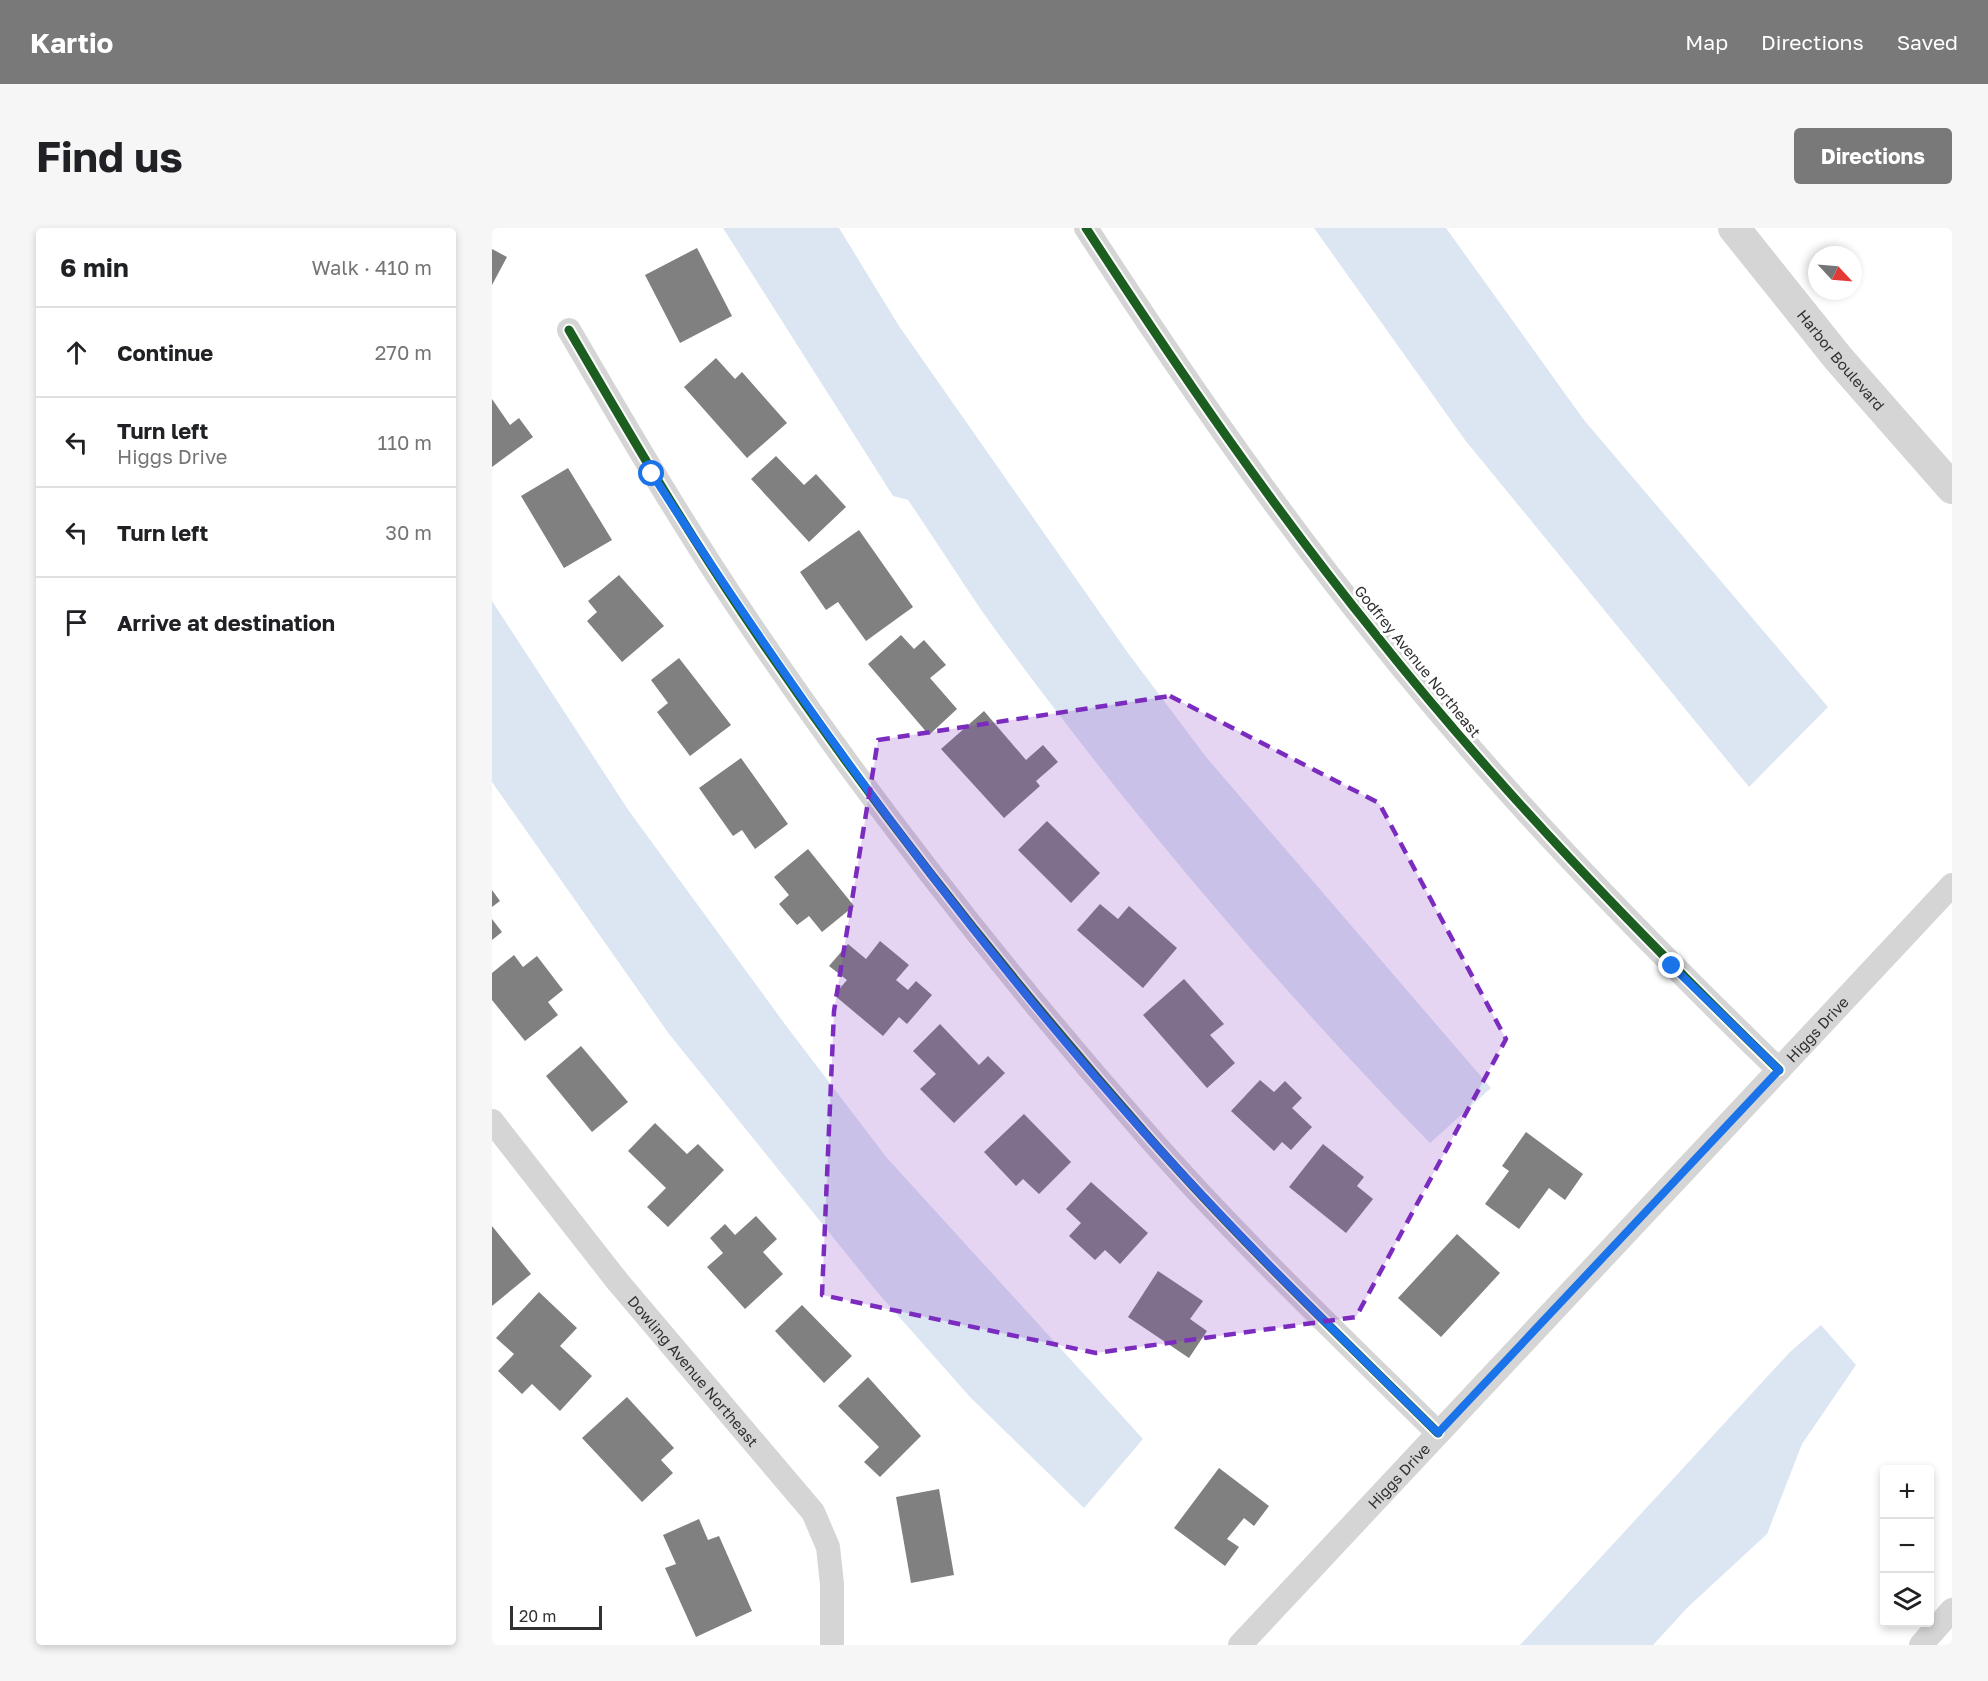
<!DOCTYPE html>
<meta charset="utf-8">
<style>
:root{--surface:#fff;--page:#f6f6f6;--text:#202124;--muted:#757577;--line:#e0e0e0;--accent:#797979}
body{margin:0;font-family:"Golos Text",sans-serif;background:var(--page);color:var(--text)}
.controls{position:absolute;right:18px;bottom:18px;display:grid;overflow:hidden;border-radius:6px;box-shadow:0 3px 9px #0003}
.controls button{width:54px;height:54px;display:grid;place-items:center;padding:0;border:0;border-bottom:2px solid var(--line);background:var(--surface);color:var(--text);font:30px sans-serif}
.compass{position:absolute;left:1316px;top:18px;width:54px;height:54px;border-radius:50%;background:var(--surface);box-shadow:0 3px 9px #0003;rotate:116deg}
.scale{position:absolute;left:18px;bottom:15px;width:92px;box-sizing:border-box;padding-left:6px;border:3px solid #313131;border-top:0;font-size:16px;line-height:21px;white-space:nowrap;color:#313131;-webkit-text-stroke:4px #fff;paint-order:stroke}
.stop{position:absolute;width:18px;height:18px;margin:-14px;border:4px solid #1a73e8;border-radius:50%;background:#fff}
.stop.end{background:#1a73e8;border-color:#fff;box-shadow:0 2px 6px #0008}
.list{margin:0;padding:0;list-style:none}
h2{display:flex;justify-content:space-between;align-items:center;height:78px;margin:0;padding:0 24px;font-size:26px}
h2 small{font-size:20px;font-weight:400;color:var(--muted)}
.list li{display:grid;grid-template-columns:39px 1fr auto;gap:18px;align-items:center;box-sizing:border-box;height:90px;padding:0 24px;border-top:2px solid var(--line)}
.list b{display:block;font-size:22px;white-space:nowrap}
.list p{margin:0;font-size:20px;white-space:nowrap;color:var(--muted)}
.list em{font-size:20px;font-style:normal;color:var(--muted)}
.icon{flex:none;width:33px;height:33px;fill:none;stroke:currentColor;stroke-width:2;stroke-linecap:round;stroke-linejoin:round}
.map{position:relative;flex:none;width:1460px;height:1417px;overflow:hidden;border-radius:6px}
header{display:flex;align-items:center;gap:36px;box-sizing:border-box;height:84px;padding:0 30px;background:var(--accent);color:#fff}
header strong{font-size:28px}
nav{display:flex;gap:33px;margin-inline-start:auto;font-size:21px}
.intro{display:flex;align-items:center;justify-content:space-between;box-sizing:border-box;height:144px;padding:0 36px}
h1{margin:0;font-size:42px}
.button{padding:15px 27px;border-radius:6px;background:var(--accent);color:#fff;font-size:21px;font-weight:700}
main{display:flex;gap:36px;padding:0 36px}
aside{flex:1;background:var(--surface);border-radius:6px;box-shadow:0 3px 9px #0003}
.map>svg:first-child{display:block}
</style>
<header>
<strong>Kartio</strong>
<nav><a>Map</a><a>Directions</a><a>Saved</a></nav>
</header>
<div class="intro"><h1>Find us</h1><a class="button">Directions</a></div>
<main>
<aside>
<h2>6 min<small>Walk · 410 m</small></h2>
<ul class="list">
<li><svg class="icon" aria-label="ahead" viewBox="0 0 24 24"><path d="M12 20V5M6 11l6-6 6 6"/></svg><div><b>Continue</b></div><em>270 m</em></li>
<li><svg class="icon" aria-label="left" viewBox="0 0 24 24"><path d="M17 20v-9H6M10 6l-5 5 5 5"/></svg><div><b>Turn left</b><p>Higgs Drive</p></div><em>110 m</em></li>
<li><svg class="icon" aria-label="left" viewBox="0 0 24 24"><path d="M17 20v-9H6M10 6l-5 5 5 5"/></svg><div><b>Turn left</b></div><em>30 m</em></li>
<li><svg class="icon" aria-label="arrive" viewBox="0 0 24 24"><path d="M6 21V4h12l-3 4 3 4H6"/></svg><div><b>Arrive at destination</b></div></li>
</ul>
</aside>
<div class="map">
<svg width="1460" height="1417" viewBox="0 0 1460 1417">
<rect width="100%" height="100%" fill="#fff"/>
<g fill="#dce6f2">
<path d="M231 0H347L407 98 636 425 714 529 999 860 938 915C781 754 635 582 502 400 472 358 445 314 416 272L401 268Z"/>
<polygon points="822,0 954,0 1092,192 1336,479 1257,559 973,212"/>
<polygon points="0,373 137,583 295,799 395,930 651,1211 592,1280 478,1169 386,1065 177,806 0,554"/>
<polygon points="1329,1097 1364,1137 1310,1216 1275,1306 1196,1379 1161,1417 1028,1417 1298,1124"/>
</g>
<g fill="#808080">
<polygon points="205,20 240,88 188,115 153,47"/>
<polygon points="0,21 15,29 0,57"/>
<polygon points="224,130 243,151 250,144 295,195 255,230 192,159"/>
<polygon points="0,171 18,197 27,190 41,209 0,239"/>
<polygon points="284,228 312,257 324,246 354,279 317,314 259,251"/>
<polygon points="76,240 120,312 72,340 29,268"/>
<polygon points="367,302 421,379 374,413 346,374 334,382 308,344"/>
<polygon points="127,347 172,398 130,434 95,393 105,384 96,373"/>
<polygon points="409,407 422,421 432,412 454,437 438,450 465,481 437,507 376,436"/>
<polygon points="187,430 239,497 198,528 165,484 176,475 159,452"/>
<polygon points="492,483 534,532 551,517 566,534 544,553 548,558 512,590 449,521"/>
<polygon points="249,530 296,596 263,621 250,602 241,608 207,560"/>
<polygon points="555,593 608,645 579,675 526,622"/>
<polygon points="316,621 362,678 330,704 317,688 305,697 287,676 297,667 282,649"/>
<polygon points="0,662 8,673 0,679"/>
<polygon points="608,676 626,691 637,678 685,720 651,760 585,702"/>
<polygon points="0,691 10,704 0,712"/>
<polygon points="388,713 417,737 404,752 416,762 424,753 440,767 415,796 407,789 391,808 342,767 355,752 337,738 356,716 374,731"/>
<polygon points="22,727 31,739 45,728 71,762 56,774 66,787 33,813 0,772 0,745"/>
<polygon points="692,751 732,796 718,807 743,835 715,860 651,787"/>
<polygon points="448,796 487,837 496,828 513,845 462,895 428,861 444,846 421,823"/>
<polygon points="89,818 136,874 100,904 54,848"/>
<polygon points="768,852 782,864 793,853 810,870 800,880 820,899 799,922 790,914 782,923 739,883"/>
<polygon points="532,886 579,934 547,966 531,951 524,958 492,924"/>
<polygon points="163,895 195,926 206,916 232,942 176,999 155,979 174,960 136,923"/>
<polygon points="1034,904 1091,946 1073,972 1057,960 1027,1001 993,976 1017,943 1010,938"/>
<polygon points="831,916 872,949 865,958 881,971 854,1005 797,959"/>
<polygon points="599,954 656,1005 628,1036 613,1022 603,1032 577,1008 589,995 574,981"/>
<polygon points="264,988 285,1011 271,1024 291,1046 253,1081 215,1039 231,1025 218,1010 233,996 243,1007"/>
<polygon points="0,998 39,1046 0,1078"/>
<polygon points="965,1006 1008,1045 949,1109 906,1070"/>
<polygon points="666,1043 711,1073 698,1091 715,1103 697,1130 636,1089"/>
<polygon points="47,1064 85,1100 68,1118 100,1148 68,1183 40,1156 30,1166 6,1143 22,1126 4,1110"/>
<polygon points="310,1077 360,1128 332,1155 283,1103"/>
<polygon points="376,1149 429,1208 388,1249 372,1234 387,1219 346,1178"/>
<polygon points="135,1169 182,1220 169,1232 181,1245 150,1274 90,1210"/>
<polygon points="727,1240 777,1278 762,1298 752,1290 735,1311 747,1319 733,1338 682,1300"/>
<polygon points="447,1261 462,1347 419,1355 404,1269"/>
<polygon points="207,1291 216,1312 227,1308 260,1383 204,1409 173,1340 184,1336 171,1307"/>
</g>
<g fill="none" stroke-linecap="round" stroke-linejoin="round">
<g stroke="#d5d5d5" stroke-width="24">
<path d="M594 0C685 140 779 277 884 407 1007 562 1145 704 1287 842"/>
<path d="M77 102C133 198 189 294 251 386 373 568 509 741 654 906 746 1011 847 1107 946 1205"/>
<path id="s1" d="M0 893 126 1054 321 1284 336 1319 340 1356V1417"/>
<path id="s2" d="M748 1417 1460 657"/>
<polyline points="1429,1417 1460,1382"/>
</g>
<path stroke="#d5d5d5" stroke-width="32" id="s3" d="M1242 0 1346 130 1460 260"/>
<defs>
<g id="cycleway">
<path d="M594 0C685 140 779 277 884 407 1007 562 1145 704 1287 842"/>
<path d="M77 102C133 198 189 294 251 386 373 568 509 741 654 906 746 1011 847 1107 946 1205"/>
</g>
</defs>
<use href="#cycleway" stroke="#fff" stroke-width="13"/>
<use href="#cycleway" stroke="#1b5e20" stroke-width="9"/>
</g>
<g fill="none" stroke-linecap="round" stroke-linejoin="round">
<path stroke="#1a73e8" stroke-width="8" d="M160 246C310 479 472 705 658 911 750 1013 848 1109 946 1205L1287 842 1180 738"/>
</g>
<path fill="#7b2cbf" fill-opacity="0.2" stroke="#7b2cbf" stroke-width="4.5" stroke-dasharray="12 8" stroke-linejoin="round" d="M678 468 887 575 1014 811 864 1089 604 1125 330 1067 342 783 386 512Z"/>
<g text-anchor="middle" dominant-baseline="central" stroke-width="6" stroke-linejoin="round" paint-order="stroke">
<g font-size="15" fill="#313131" stroke="#fff">
<text stroke="none"><textPath href="#s3" startOffset="170">Harbor Boulevard</textPath></text>
<text transform="translate(926 433) rotate(51)">Godfrey Avenue Northeast</text>
<text stroke="none"><textPath href="#s2" startOffset="844">Higgs Drive</textPath></text>
<text stroke="none"><textPath href="#s1" startOffset="321">Dowling Avenue Northeast</textPath></text>
<text stroke="none"><textPath href="#s2" startOffset="232">Higgs Drive</textPath></text>
</g>
</g>
</svg>
<div class="controls">
<button>+</button>
<button>−</button>
<button><svg class="icon" aria-label="layers" viewBox="0 0 24 24"><path d="M12 4l9 5-9 5-9-5zM3 14l9 5 9-5"/></svg></button>
</div>
<svg class="compass" viewBox="-18 -18 36 36"><path d="M0-13l5 13h-10z" fill="#e53935"/><path d="M0 13l5-13h-10z" fill="#757577"/></svg>
<div class="scale">20 m</div>
<div class="stop" style="left:160px;top:246px"></div>
<div class="stop end" style="left:1180px;top:738px"></div>
</div>
</main>
